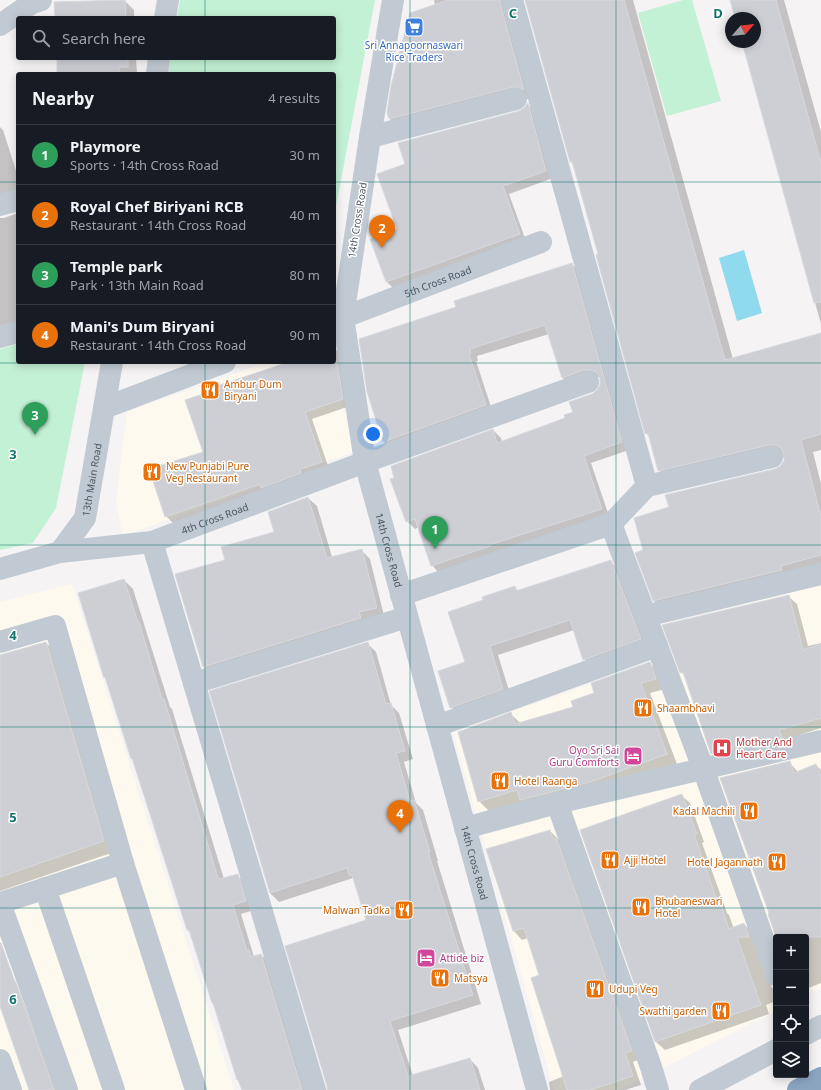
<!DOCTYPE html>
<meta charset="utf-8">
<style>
:root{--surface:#171b24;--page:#20242c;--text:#f1f3f6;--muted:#9ea1a6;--line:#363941;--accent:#db2777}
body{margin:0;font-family:"Noto Sans",sans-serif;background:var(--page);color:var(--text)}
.controls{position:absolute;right:12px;bottom:12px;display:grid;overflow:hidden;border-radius:4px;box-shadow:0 2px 10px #0003}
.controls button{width:36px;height:36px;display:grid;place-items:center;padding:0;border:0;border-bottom:1px solid var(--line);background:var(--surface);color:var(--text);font:20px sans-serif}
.compass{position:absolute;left:725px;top:12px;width:36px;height:36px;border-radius:50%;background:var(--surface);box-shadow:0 2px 10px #0003;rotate:62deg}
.you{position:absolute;left:373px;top:434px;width:14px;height:14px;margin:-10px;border:3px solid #fff;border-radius:50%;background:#1a73e8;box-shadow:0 0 0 6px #1a73e833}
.badge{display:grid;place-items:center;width:26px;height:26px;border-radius:50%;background:var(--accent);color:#fff;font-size:13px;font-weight:700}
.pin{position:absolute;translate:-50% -33px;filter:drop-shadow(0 1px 2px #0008)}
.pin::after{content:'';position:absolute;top:21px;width:14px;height:12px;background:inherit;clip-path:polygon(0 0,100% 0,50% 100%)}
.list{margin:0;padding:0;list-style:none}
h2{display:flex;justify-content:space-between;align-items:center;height:52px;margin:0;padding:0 16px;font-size:17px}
h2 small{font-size:13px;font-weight:400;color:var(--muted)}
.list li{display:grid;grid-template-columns:26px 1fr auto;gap:12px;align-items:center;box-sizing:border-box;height:60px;padding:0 16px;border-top:1px solid var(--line)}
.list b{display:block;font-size:15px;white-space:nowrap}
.list p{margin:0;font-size:13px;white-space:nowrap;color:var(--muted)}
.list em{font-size:13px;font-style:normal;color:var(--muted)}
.icon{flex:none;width:22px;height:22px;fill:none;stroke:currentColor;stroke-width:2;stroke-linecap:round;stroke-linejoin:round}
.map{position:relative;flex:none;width:821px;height:1090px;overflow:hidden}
.search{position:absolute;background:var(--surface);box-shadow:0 2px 10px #0003;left:16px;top:16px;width:320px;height:44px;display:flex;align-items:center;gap:10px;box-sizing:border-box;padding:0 14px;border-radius:4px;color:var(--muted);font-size:15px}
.panel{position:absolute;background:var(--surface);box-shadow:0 2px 10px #0003;left:16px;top:72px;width:320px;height:292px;border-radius:4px}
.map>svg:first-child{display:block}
</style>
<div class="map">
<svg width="821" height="1090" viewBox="0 0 821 1090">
<rect width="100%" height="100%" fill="#f5f3f3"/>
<g fill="#fdf9ef">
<polygon points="267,362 334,362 353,452 123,536 116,503 127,412"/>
<polygon points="72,584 234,1090 0,1090 0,602"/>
<polygon points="821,585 821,988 806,995 806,937 776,937 776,1011 619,1090 554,1090 453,732 669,657 657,626"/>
</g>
<g fill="#c3f1d5">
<polygon points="180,0 375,0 334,217 334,74 168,74 170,58 334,58 334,18 177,18"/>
<polygon points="683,0 692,0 721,101 667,116 638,13"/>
<polygon points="18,344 18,362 85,362 56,508 33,543 0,550 0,349"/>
</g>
<polygon fill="#90daee" points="744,250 762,313 737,321 719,258"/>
<g fill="#0003">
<polygon points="434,0 633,0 733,359 821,334 821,450 813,452 821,484 821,571 667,613 654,601 645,551 670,508 776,470 781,467 785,461 785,457 672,483 659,470 650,437 646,433 574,165 571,162 526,0 521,0 532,99 526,99 403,131 390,119 435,5"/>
<polygon points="731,0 784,0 821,132 821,324 743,42 755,42 755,18 736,18"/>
<polygon points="125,1 134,10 134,18 56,18"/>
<polygon points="58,58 136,58 137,74 58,74"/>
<polygon points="528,105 535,111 553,178 509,194 526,241 394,289 387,282 398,230 406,164 520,112"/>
<polygon points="0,127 3,130 18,177 18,197 0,202"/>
<polygon points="18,213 18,328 0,334 0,218 4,218"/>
<polygon points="572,264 579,272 629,450 591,463 609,516 439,573 432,565 419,527 415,529 407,521 493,430 501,438 502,442 566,418 598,391 601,385 601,378 598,377 592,378 570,385 563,378 549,334 477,356 478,361 476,361 493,413 392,449 384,442 368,392 457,308"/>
<polygon points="334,348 342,355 350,406 312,419 329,469 173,523 166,516 204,452 292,362 334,362"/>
<polygon points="308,498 317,506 332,557 362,551 370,559 384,616 212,675 204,667 226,561 275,533"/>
<polygon points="611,562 620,570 649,647 593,668 584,659 574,630 498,655 511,697 460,716 451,707 466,663 485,601 514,587 519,591"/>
<polygon points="124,580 133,589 170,707 172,709 224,879 237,875 246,884 254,910 241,914 254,957 261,955 270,963 308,1090 243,1090 215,1005 212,1003 191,933 187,930 134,761 132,759 79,594"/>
<polygon points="788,596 797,604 808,646 821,643 821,728 787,739 721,762 712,753 686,677 681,672"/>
<polygon points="46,643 57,653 114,852 0,891 0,656"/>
<polygon points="367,643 376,652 391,705 399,713 413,759 404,762 416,803 423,810 438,861 437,861 481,1004 398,1030 413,1076 470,1059 478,1068 485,1090 328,1090 367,921 353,878 279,902 270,893"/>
<polygon points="649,663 660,673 665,689 650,693 677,764 489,811 479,801 511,714 521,724 574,708"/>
<polygon points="789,762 798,772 816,765 821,770 821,983 806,989 806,937 777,937"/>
<polygon points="681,795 690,803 704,842 702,843 727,913 729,915 734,929 744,924 753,933 772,988 776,988 776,1001 766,1005 769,1014 665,1050 656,1042 581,830"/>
<polygon points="550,831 559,840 640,1059 633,1062 641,1085 625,1090 550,1090 549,1082 564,1076 540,975 528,938 522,940 514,931 487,850"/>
<polygon points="13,978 16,982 56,1090 30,1090 0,1003 0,983"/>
</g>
<g fill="#cdcfd5" stroke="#d7d9de">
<polygon points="125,0 126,18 55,18 54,2"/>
<polygon points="448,0 500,0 500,3 524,90 519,87 513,87 389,119 387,112 391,86 410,13"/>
<polygon points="525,0 624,0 725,360 821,333 821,434 801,440 821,516 821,555 781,566 782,570 653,601 635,553 643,550 634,518 669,507 665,495 775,469 780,466 784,461 784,455 781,448 775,445 769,445 658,471 648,433 645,434 596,255 598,254 572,161 570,162"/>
<polygon points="730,0 776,0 821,163 821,302 814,303 742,42 755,42 755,18 735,18"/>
<polygon points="57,58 128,58 128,67 119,67 119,74 57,74"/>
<polygon points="528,103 546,171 503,186 520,234 386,282 370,239 397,229 377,174 405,164 398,143 519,111 524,108"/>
<polygon points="572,263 622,442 584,456 602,509 489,545 490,546 431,566 415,519 406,522 390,479 394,478 391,466 493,429 497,443 565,418 564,415 573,412 569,402 592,394 597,390 600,385 600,378 596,372 590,370 584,370 562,378 545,325 470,349 471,353 469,354 486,405 383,442 367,392 359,339 456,307 454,301"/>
<polygon points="289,362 337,362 343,399 305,412 322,462 300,469 301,473 261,488 260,484 165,517 149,469 203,452 185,400 206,393 205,390"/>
<polygon points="308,497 327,558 362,549 377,608 359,612 361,618 203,667 175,574 225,560 221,547 274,532 268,512"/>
<polygon points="611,560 641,639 583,660 570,620 490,646 503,689 450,708 438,671 465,662 448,612 483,600 482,597 515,586 516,591"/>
<polygon points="124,579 138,622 139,622 162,699 164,699 218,878 219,879 238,874 246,901 233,905 247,951 249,950 251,957 261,954 302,1090 242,1090 238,1080 237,1080 213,1003 212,1003 189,930 187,930 132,758 131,759 105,677 104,678 78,593"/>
<polygon points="789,595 803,650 821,644 821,718 779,730 782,737 711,754 683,672 680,673 662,625"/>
<polygon points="46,642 104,841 0,877 0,655"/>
<polygon points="368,642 386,704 391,703 405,751 396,753 410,801 414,800 430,852 428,852 473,995 390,1021 408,1076 470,1058 480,1090 327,1090 327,1086 285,946 366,920 352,875 349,875 347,868 270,893 209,691"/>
<polygon points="650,662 656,679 641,683 667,754 590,782 520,800 517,790 478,802 458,732 511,712 515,724 573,707 571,701 594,693 591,683"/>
<polygon points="790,761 794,773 816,764 821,776 821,937 776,937 768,914 769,913 720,778"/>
<polygon points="682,794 697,834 694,834 719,906 721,905 729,929 744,923 749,937 737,937 761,1005 655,1042 580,830"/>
<polygon points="550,830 553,839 556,838 632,1051 625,1053 633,1076 590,1090 567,1090 531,978 539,975 524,928 513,931 486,849"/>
<polygon points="0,943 1,943 54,1090 29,1090 0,1006"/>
</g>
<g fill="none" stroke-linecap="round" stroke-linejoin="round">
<g stroke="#c1cad2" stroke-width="22">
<path id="s1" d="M393 0 370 137 343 317 365 462 537 1090"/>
<polyline points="512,0 647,486 611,524"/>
<polyline points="165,18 168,0"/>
<polyline points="0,25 32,3 41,0"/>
<polyline points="157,74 159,58"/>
<polyline points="370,137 516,99"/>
<polyline points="0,205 18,200"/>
<path id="s2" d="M334 321 541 242"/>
<polyline points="0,337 18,332"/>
<polyline points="104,408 225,362"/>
<polyline points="647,486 772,457"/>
<polyline points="152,542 315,1090"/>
<path id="s3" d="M60 552 85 518 112 362"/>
<path id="s4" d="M0 569 60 552 152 542 365 462 588 382"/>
<polyline points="401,595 611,524 703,768 776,975"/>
<polyline points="645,616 821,574"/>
<polyline points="0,642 55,626 123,863 196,1090"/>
<polyline points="194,683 407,617"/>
<polyline points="437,726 657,646"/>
<polyline points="557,803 651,1067 658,1090"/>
<polyline points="465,828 557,803 821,741"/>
<polyline points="45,888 114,1090"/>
<polyline points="0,903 67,1090"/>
<polyline points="0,903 123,863"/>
<polyline points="806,1034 821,1026"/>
<polyline points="0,1060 11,1090"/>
<polyline points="700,1090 776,1050"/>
</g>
<polyline stroke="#8ba5c1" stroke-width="22" points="798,1090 821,1078"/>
</g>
<path fill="none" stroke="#0f766e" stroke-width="1" stroke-opacity="0.55" d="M205 0V18M410 0V1090M616 0V1090M205 58V74M0 182H18M334 182H821M205 362V1090M0 363H821M0 545H821M0 727H821M0 908H821"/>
<defs>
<symbol id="supermarket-square" viewBox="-11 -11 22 22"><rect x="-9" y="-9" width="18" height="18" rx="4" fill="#3f7fe0" stroke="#fff"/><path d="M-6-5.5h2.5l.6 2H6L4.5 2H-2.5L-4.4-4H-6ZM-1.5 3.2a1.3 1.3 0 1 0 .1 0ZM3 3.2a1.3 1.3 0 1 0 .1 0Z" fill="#fff"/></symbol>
<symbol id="restaurant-square" viewBox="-11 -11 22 22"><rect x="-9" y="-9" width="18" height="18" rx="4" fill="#e8710a" stroke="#fff"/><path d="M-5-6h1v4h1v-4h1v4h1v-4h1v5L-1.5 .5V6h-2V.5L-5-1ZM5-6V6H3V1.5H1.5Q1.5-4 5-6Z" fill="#fff"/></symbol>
<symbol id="hospital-square" viewBox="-11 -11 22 22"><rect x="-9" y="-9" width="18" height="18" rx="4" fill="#e0444e" stroke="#fff"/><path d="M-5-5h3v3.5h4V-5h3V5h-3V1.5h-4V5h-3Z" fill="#fff"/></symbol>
<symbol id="hotel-square" viewBox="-11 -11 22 22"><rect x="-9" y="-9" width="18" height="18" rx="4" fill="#d1479c" stroke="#fff"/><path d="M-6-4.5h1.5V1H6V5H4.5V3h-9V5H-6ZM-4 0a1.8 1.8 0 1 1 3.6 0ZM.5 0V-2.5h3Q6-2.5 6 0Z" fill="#fff"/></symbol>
</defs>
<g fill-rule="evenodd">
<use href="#supermarket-square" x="403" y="16" width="22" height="22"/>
<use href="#restaurant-square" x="199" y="379" width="22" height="22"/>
<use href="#restaurant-square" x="141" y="461" width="22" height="22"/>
<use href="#restaurant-square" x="632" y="697" width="22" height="22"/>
<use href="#hospital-square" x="711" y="737" width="22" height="22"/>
<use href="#hotel-square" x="622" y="745" width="22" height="22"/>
<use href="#restaurant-square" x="489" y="770" width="22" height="22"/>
<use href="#restaurant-square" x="738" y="800" width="22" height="22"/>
<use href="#restaurant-square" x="599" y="849" width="22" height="22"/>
<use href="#restaurant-square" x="766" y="851" width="22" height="22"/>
<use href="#restaurant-square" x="630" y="896" width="22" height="22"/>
<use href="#restaurant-square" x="393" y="899" width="22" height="22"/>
<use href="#hotel-square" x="415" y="947" width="22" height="22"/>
<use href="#restaurant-square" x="429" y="967" width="22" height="22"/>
<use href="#restaurant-square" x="584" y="978" width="22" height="22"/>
<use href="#restaurant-square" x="710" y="1000" width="22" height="22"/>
</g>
<g text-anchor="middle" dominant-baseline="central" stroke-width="3" stroke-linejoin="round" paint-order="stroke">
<g font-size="10" fill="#366cbe" stroke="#fff">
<text x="414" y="45">Sri Annapoornaswari<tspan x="414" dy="12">Rice Traders</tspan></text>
</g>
<g font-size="10" fill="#4a5661" stroke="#fff">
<text transform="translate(357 220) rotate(-81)">14th Cross Road</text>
<text stroke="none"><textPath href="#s2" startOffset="111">5th Cross Road</textPath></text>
<text stroke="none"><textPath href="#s3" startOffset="81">13th Main Road</textPath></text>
<text stroke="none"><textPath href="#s4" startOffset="222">4th Cross Road</textPath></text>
<text stroke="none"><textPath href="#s1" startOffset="559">14th Cross Road</textPath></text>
<text stroke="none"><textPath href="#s1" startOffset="883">14th Cross Road</textPath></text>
</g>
<g font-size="10" fill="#c56008" stroke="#fff" text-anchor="start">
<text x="224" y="384">Ambur Dum<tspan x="224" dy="12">Biryani</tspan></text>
<text x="166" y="466">New Punjabi Pure<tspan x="166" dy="12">Veg Restaurant</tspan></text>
<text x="657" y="708">Shaambhavi</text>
<text x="514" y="781">Hotel Raanga</text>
<text x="735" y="811" text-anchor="end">Kadal Machili</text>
<text x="624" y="860">Ajji Hotel</text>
<text x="763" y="862" text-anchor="end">Hotel Jagannath</text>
<text x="655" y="901">Bhubaneswari<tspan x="655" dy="12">Hotel</tspan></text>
<text x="390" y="910" text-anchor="end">Malwan Tadka</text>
<text x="454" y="978">Matsya</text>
<text x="609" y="989">Udupi Veg</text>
<text x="707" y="1011" text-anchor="end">Swathi garden</text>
</g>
<g font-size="10" fill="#be3a42" stroke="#fff" text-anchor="start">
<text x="736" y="742">Mother And<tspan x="736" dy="12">Heart Care</tspan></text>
</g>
<g font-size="10" fill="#b23c85" stroke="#fff" text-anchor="end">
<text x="619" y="750">Oyo Sri Sai<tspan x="619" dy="12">Guru Comforts</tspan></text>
<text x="440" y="958" text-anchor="start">Attide biz</text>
</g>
</g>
<g font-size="13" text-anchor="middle" font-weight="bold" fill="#0f766e" stroke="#fff" stroke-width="3" stroke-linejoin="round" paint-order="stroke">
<text x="513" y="18">C</text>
<text x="718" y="18">D</text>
<text x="13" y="459">3</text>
<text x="13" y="640">4</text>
<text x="13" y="822">5</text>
<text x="13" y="1004">6</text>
</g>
</svg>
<div class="controls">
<button>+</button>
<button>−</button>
<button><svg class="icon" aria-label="locate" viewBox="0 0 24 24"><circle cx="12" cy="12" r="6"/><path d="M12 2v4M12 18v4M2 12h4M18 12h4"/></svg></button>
<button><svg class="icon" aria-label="layers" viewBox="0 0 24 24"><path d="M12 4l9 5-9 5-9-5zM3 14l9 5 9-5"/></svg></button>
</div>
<svg class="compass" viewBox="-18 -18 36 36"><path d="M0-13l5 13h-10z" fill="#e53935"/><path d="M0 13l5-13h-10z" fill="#9ea1a6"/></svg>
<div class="you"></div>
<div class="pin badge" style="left:435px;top:549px;background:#2e9e5b">1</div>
<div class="pin badge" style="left:382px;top:248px;background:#e8710a">2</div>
<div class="pin badge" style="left:35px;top:435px;background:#2e9e5b">3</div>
<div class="pin badge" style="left:400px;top:833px;background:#e8710a">4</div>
<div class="search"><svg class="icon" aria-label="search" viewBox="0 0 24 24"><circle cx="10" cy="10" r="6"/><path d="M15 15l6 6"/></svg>Search here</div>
<section class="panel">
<h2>Nearby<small>4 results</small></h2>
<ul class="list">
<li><span class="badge" style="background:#2e9e5b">1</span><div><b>Playmore</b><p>Sports · 14th Cross Road</p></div><em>30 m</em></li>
<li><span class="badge" style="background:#e8710a">2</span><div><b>Royal Chef Biriyani RCB</b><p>Restaurant · 14th Cross Road</p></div><em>40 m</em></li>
<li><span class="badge" style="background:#2e9e5b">3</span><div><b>Temple park</b><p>Park · 13th Main Road</p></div><em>80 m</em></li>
<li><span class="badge" style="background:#e8710a">4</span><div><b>Mani's Dum Biryani</b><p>Restaurant · 14th Cross Road</p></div><em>90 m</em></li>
</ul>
</section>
</div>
